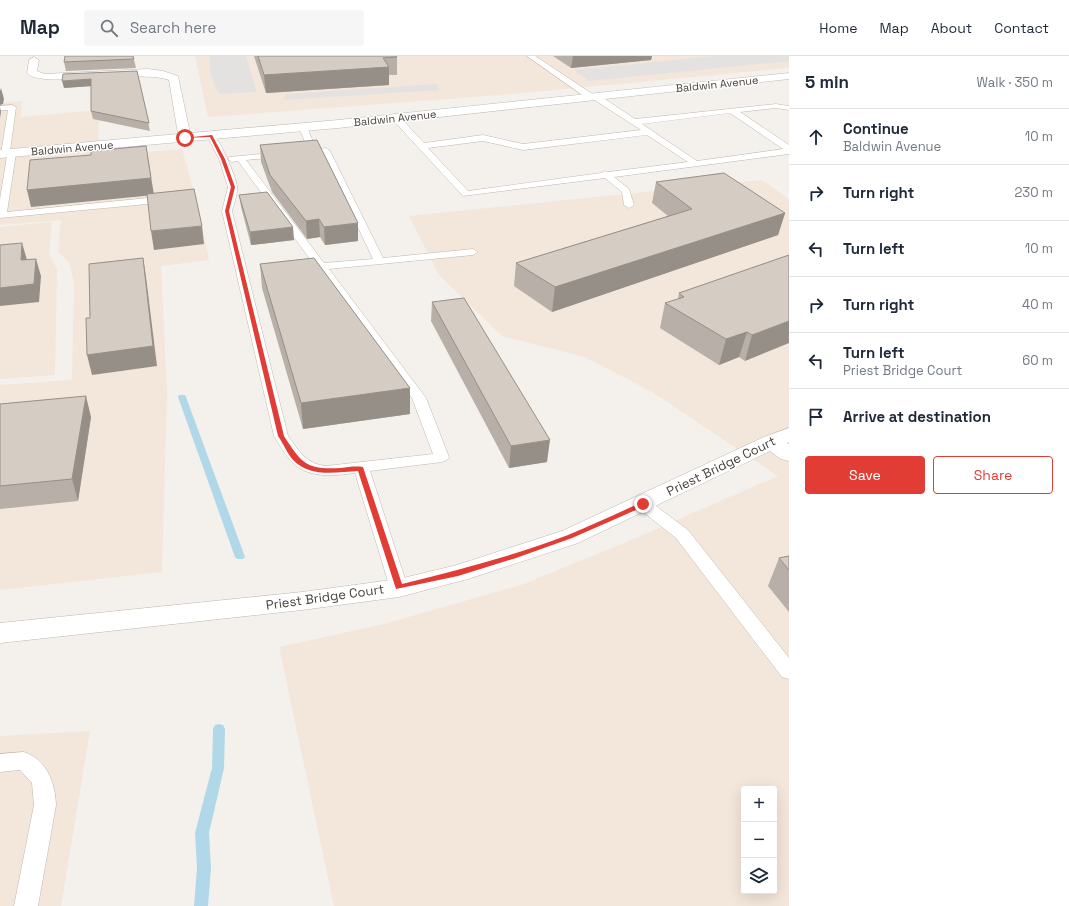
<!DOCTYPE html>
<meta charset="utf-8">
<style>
:root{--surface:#fff;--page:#f6f6f7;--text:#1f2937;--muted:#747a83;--line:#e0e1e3;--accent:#e23d35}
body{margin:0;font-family:"Space Grotesk",sans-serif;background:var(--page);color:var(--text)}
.controls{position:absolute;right:12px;bottom:12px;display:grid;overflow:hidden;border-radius:4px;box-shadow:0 4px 16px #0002}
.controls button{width:36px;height:36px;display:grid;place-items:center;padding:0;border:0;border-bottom:1px solid var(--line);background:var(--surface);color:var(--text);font:20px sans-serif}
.stop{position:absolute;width:12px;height:12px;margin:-9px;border:3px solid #e23d35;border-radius:50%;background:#fff}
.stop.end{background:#e23d35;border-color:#fff;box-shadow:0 1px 4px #0008}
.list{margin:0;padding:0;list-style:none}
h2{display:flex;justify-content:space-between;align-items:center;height:52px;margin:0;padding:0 16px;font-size:17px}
h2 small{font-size:13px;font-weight:400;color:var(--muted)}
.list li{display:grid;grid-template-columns:26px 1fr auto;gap:12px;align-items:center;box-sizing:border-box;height:56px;padding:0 16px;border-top:1px solid var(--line)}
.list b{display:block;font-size:15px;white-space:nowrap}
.list p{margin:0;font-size:13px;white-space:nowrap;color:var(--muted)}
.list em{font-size:13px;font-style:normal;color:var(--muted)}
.actions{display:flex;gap:8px;padding:12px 16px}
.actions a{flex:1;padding:9px 0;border:1px solid var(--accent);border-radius:4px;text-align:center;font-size:14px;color:var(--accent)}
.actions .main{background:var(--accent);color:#fff}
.icon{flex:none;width:22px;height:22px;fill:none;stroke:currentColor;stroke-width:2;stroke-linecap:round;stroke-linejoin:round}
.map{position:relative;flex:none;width:789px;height:850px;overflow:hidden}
header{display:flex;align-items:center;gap:24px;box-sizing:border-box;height:56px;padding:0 20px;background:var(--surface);border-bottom:1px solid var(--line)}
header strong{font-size:19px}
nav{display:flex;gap:22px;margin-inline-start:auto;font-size:14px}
.search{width:280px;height:36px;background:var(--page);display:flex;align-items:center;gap:10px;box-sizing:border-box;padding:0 14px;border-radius:4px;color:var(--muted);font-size:15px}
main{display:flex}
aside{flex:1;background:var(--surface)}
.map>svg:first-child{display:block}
</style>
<header>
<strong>Map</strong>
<div class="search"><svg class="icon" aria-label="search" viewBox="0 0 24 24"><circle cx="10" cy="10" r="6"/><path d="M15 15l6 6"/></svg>Search here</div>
<nav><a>Home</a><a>Map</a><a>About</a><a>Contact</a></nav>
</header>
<main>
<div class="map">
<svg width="789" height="850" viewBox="0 0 789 850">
<rect width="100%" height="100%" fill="#f4f1ec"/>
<g fill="#f3e6da" fill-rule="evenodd">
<polygon points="195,0 789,0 789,12 513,38 208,61"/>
<polygon points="22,45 21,61 99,54 98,100 182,93 197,147 209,204 161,210 167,337 162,516 0,534 0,329 72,324 74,228 70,208 58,195 61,164 0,169 0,47"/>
<path d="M762 124 789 143V850H334L279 591 384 568 524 528 638 481 778 420 654 337 585 301 502 280 439 219 409 160ZM744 733H774V835H744Z"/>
<polygon points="52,166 49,198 57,213 55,319 0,323 0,171"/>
<polygon points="90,675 61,850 0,850 0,680"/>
</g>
<g fill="#e4e2e0">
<polygon points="209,0 246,0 257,36 219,38 211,20"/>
<polygon points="714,0 789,0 789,5 589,25 574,14"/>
<polygon points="437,28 439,34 283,44 286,38"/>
</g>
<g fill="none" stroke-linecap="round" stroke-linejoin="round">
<g fill="#b0d8e9" fill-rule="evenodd">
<polygon points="179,339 185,339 186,341 245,501 243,503 237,503 235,501 178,341"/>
<polygon points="219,668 223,669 225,673 224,712 209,777 211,812 208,850 194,850 197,812 195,777 212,712 213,673 215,669"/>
</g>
<defs>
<g id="lane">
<path d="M527 0H535L594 39H599L635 63 776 48 789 50V54L776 52 740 56 789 89V98L614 121 629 133 634 149 629 152 624 149 622 136 605 122 463 140 393 64V60H399L424 87 483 79 523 88 641 74 593 43H588ZM730 57 783 93 697 105 642 68ZM647 79 688 106 608 116 605 115 601 117 468 135 428 92 483 85 523 94Z"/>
<polygon points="12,49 16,51 10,95 16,97 7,156 168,140 173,143 168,146 0,162 0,143 7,100 1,98 8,54 0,54 0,50"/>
<path d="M300 69 307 71 316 93 326 92 330 95 383 202 473 193 478 196 473 199 329 213 426 342 449 401 447 404 442 406 370 415 408 532 405 536 399 538 393 536 390 532 355 417C333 420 306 423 290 404 284 397 279 388 274 380L222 155 228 131 219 103 207 80 211 77C219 80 236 121 237 130 238 137 234 148 232 155L288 380C299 395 306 408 326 410L433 398 412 342 238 105 232 106 228 103 229 101 283 96 284 98 280 101 246 104 324 207 373 203 323 98 302 100 298 97 308 94 299 71Z"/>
<polygon points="643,443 648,444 688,474 789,602 789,623 782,621 676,482 638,452 635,448 638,444"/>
<path d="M24 696C47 704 55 726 56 749L38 850H14L34 749 32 727 20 714 0 716V698Z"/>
</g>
<g id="street">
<path d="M34 1 39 4 37 15 44 18 148 13 163 15 178 20 190 77 338 64 789 17V23L338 72 0 102V94L178 78 169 24C139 13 40 33 27 17L29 4Z"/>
<polygon points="789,372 789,386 787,387 789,388 789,405 781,403 770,395 578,487 468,523 399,541 302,554 0,587 0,567 302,536 399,523 457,509 562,475 764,381"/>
</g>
</defs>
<use href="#lane" stroke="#bfb8af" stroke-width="1"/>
<use href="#street" stroke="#bfb8af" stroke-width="1"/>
<use href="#lane" fill="#fff" fill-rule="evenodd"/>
<use href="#street" fill="#fff" fill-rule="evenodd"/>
</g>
<g fill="#b7afa8">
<polygon points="133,0 136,12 66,15 64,6"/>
<polygon points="254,0 396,0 397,1 397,19 389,19 389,29 266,37"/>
<polygon points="553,0 652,0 651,4 571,12"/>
<polygon points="137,15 150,75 93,63 91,55 91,30 64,32"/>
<polygon points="260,89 358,185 325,189 320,181 307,183 272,136 261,106"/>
<polygon points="656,126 785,157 778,179 552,256 514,230 516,207 668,160 652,147"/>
<polygon points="239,139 294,184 251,189 241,151"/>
<polygon points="789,199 745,305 739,301 719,309 660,272 665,247 678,243 679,237"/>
<polygon points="260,208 410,332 410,358 303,373 262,232"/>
<polygon points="432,246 547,406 509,412 431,265"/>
<polygon points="0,348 91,361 78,445 0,453"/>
<polygon points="789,500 789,556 768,530 779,502"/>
</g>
<g fill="#958f88">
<polygon points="573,0 652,0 651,4 571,12"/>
<polygon points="389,11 389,29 266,37 264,19"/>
<polygon points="91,23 92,30 64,32 62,25"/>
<polygon points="1,32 4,43 3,48 0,49 0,35"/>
<polygon points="0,51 1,56 0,62"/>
<polygon points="146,90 154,139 31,151 27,134"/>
<polygon points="785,157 778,179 552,256 555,231"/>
<polygon points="319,163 320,181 307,183 306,165"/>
<polygon points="358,167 358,185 325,189 324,171"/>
<polygon points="202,170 204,188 154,194 151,175"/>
<polygon points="293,171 294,184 251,189 250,176"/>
<polygon points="22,187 27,204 21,204"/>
<polygon points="143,202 146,221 157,310 92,319 87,299"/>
<polygon points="36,203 41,220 39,246 0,250 0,232"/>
<polygon points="789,265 789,287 745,305 752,279"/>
<polygon points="747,276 739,301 719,309 726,283"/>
<polygon points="410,332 410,358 303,373 301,347"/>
<polygon points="86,340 91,361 78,445 72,423"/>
<polygon points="550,384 547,406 509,412 511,390"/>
</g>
<g fill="#d5ccc3" stroke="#958f88">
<polygon points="65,0 133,0 134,3 64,6"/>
<polygon points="258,0 396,0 397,1 383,2 389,11 264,19"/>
<polygon points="137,15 149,67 91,55 91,23 62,25 63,18"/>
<polygon points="317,84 358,167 324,171 319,163 306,165 270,119 260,89"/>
<polygon points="146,90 151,122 27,134 30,104 91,99 91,95"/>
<polygon points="724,117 785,157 555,231 516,207 692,153 656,126"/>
<polygon points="194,133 202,170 151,175 147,138"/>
<polygon points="267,136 293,171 250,176 239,139"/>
<polygon points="22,187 21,204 36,203 34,228 0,232 0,189"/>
<polygon points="789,199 789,265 752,279 747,276 726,283 665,247 684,241 679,237"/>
<polygon points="143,202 153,290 87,299 86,262 90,262 89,208"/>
<polygon points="314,202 410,332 301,347 260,208"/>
<polygon points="464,242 550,384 511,390 432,246"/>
<polygon points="86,340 72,423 0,430 0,348"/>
<polygon points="789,500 789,514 779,502"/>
</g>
<path fill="#e23d35" d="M212 79 225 103 235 131 229 155 284 380C302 408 307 414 341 412 348 411 356 410 363 411L402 528C458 514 514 500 568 479 592 469 616 458 640 447H645V450L572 482 516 502 458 520 396 533 358 415C337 416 310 422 293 404 287 397 283 387 278 380L225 155 231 131 221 103 210 81 183 82Z"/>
<g text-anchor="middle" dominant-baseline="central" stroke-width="3" stroke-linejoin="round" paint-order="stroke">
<g font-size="11" fill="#48413a" stroke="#fff">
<text transform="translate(717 28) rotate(-6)">Baldwin Avenue</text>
<text transform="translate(395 62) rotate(-6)">Baldwin Avenue</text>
<text transform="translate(72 92) rotate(-5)">Baldwin Avenue</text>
</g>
<g font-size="13" fill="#48413a" stroke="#fff">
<text transform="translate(721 410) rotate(-26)">Priest Bridge Court</text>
<text transform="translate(325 541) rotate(-8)">Priest Bridge Court</text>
</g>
</g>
</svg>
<div class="controls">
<button>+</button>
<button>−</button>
<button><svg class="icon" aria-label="layers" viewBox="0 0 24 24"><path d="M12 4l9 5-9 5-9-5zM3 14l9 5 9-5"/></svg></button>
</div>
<div class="stop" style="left:185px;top:82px"></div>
<div class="stop end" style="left:643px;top:448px"></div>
</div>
<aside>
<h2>5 min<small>Walk · 350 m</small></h2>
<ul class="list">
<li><svg class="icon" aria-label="ahead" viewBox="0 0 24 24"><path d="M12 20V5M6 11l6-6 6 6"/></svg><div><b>Continue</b><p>Baldwin Avenue</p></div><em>10 m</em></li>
<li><svg class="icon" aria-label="right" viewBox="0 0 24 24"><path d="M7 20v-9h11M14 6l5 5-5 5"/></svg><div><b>Turn right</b></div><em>230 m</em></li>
<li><svg class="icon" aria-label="left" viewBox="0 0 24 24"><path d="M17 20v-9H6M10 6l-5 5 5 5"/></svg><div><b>Turn left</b></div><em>10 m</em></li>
<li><svg class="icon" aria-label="right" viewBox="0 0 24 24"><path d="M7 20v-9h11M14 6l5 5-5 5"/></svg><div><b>Turn right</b></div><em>40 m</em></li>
<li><svg class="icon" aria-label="left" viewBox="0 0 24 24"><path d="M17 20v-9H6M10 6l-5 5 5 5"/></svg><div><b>Turn left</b><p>Priest Bridge Court</p></div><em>60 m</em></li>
<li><svg class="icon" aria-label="arrive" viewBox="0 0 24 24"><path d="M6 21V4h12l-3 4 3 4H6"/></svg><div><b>Arrive at destination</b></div></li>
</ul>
<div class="actions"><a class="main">Save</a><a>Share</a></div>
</aside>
</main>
